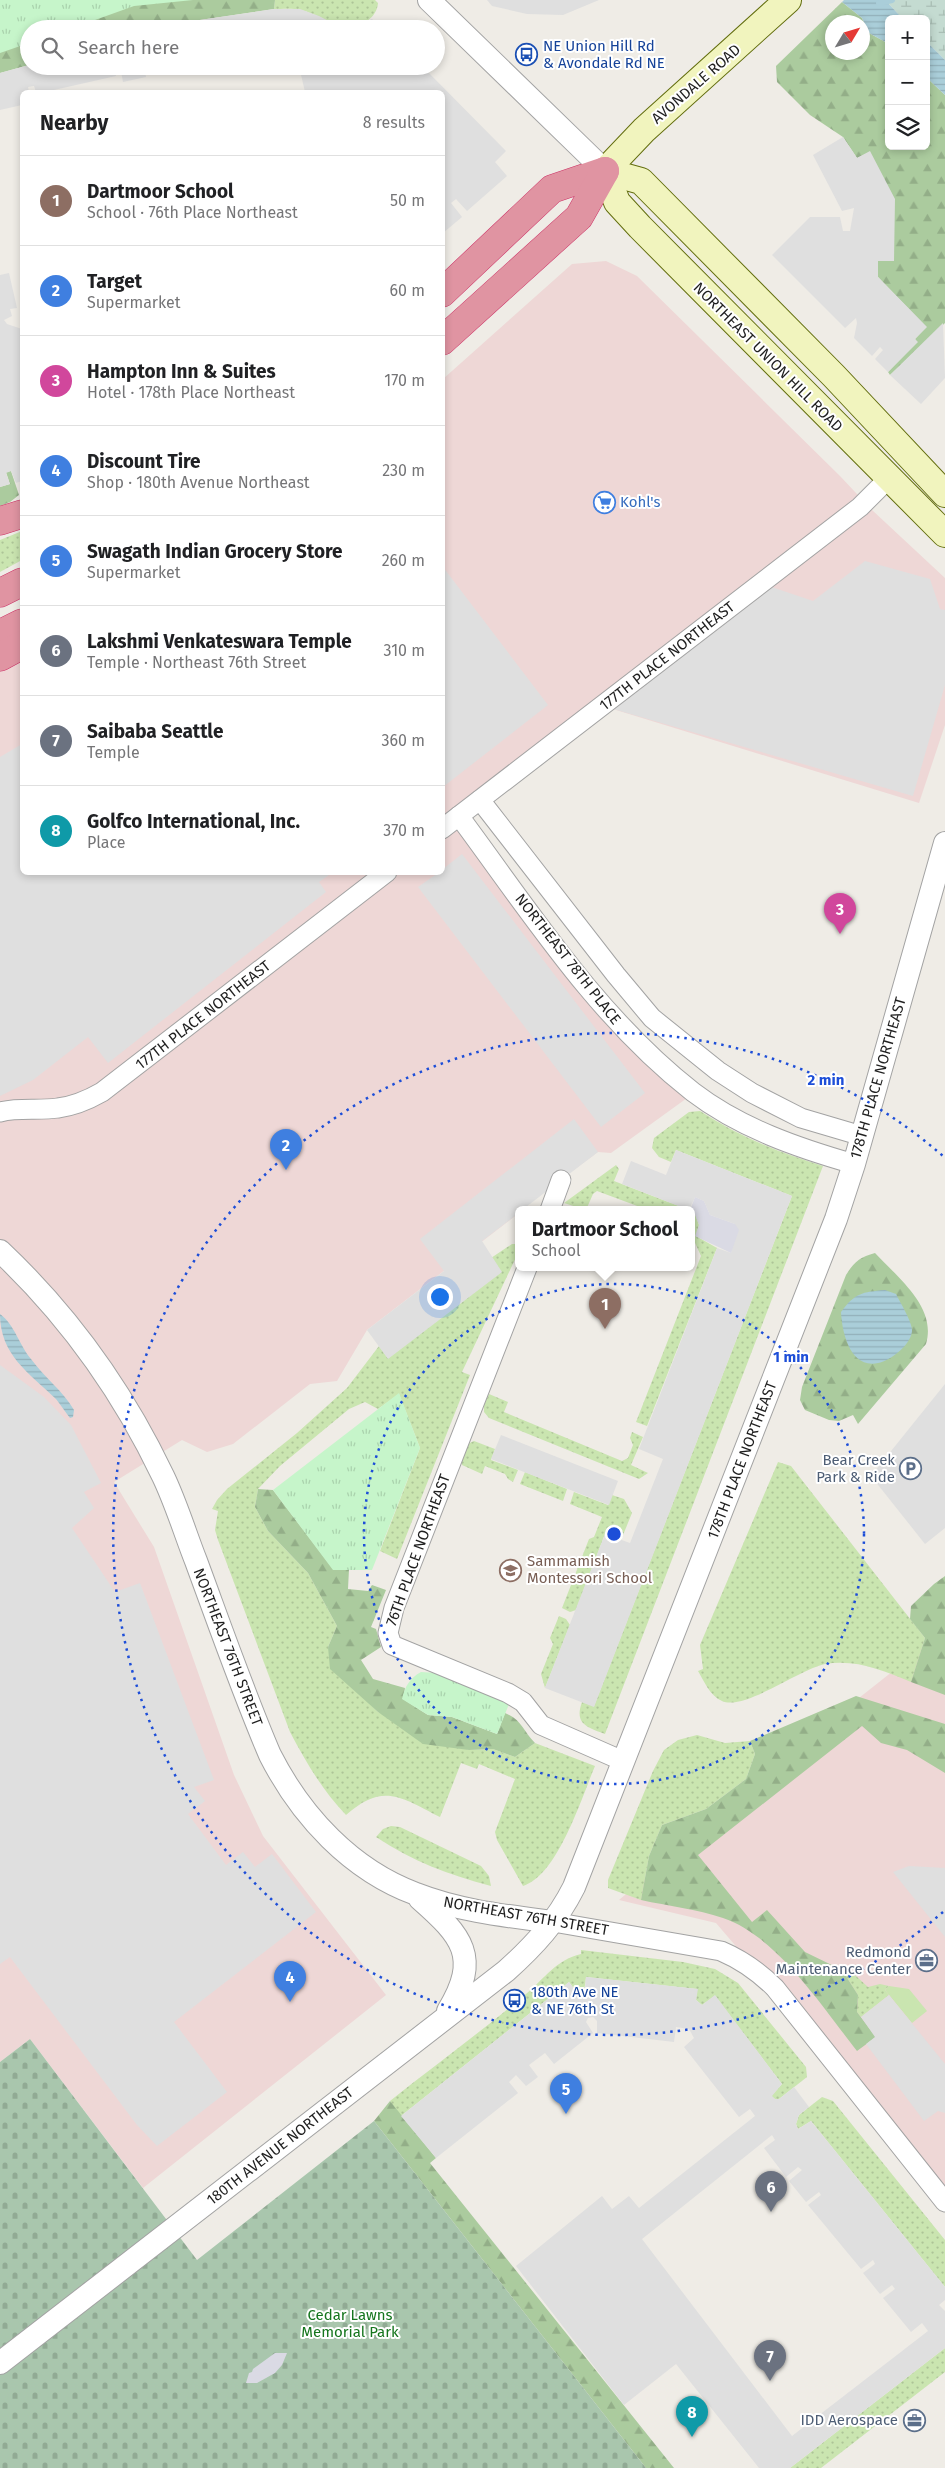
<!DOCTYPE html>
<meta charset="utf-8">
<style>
:root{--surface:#fff;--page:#f2f2f2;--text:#202124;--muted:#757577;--line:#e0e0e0;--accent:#bd1110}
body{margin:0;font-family:"Fira Sans",sans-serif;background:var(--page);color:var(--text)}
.controls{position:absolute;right:15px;top:15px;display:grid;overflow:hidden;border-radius:8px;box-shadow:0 2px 8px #0003}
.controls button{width:45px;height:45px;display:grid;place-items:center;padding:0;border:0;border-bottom:1px solid var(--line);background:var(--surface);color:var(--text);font:25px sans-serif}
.compass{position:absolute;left:825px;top:15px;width:45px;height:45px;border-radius:50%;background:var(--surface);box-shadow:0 2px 8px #0003;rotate:52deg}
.you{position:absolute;left:439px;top:1296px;width:18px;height:18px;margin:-12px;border:4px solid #fff;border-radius:50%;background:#1a73e8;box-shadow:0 0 0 8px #1a73e833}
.badge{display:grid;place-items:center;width:32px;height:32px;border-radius:50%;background:var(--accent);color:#fff;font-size:16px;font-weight:700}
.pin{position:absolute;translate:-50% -41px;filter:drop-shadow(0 1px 2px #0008)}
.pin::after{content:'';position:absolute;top:26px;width:18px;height:15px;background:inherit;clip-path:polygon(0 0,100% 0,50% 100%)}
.popup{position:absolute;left:515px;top:1206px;width:180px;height:65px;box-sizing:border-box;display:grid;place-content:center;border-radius:8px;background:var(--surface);filter:drop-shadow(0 1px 4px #0005);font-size:16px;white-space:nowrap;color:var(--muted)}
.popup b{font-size:19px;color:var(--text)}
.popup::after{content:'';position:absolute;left:50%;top:100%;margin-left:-10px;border:10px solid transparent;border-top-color:var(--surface)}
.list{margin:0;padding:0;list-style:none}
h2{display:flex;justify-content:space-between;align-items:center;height:65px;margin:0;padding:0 20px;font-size:21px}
h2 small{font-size:16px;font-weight:400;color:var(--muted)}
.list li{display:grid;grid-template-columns:32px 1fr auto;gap:15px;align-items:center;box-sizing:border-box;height:90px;padding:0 20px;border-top:1px solid var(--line)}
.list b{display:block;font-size:19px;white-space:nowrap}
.list p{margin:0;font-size:16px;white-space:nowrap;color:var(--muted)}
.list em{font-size:16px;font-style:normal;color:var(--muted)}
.icon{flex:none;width:28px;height:28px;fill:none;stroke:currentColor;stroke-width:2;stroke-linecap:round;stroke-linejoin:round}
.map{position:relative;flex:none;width:945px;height:2468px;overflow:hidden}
.search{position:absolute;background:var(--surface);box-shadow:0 2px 8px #0003;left:20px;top:20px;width:425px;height:55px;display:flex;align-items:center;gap:12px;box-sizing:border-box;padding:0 18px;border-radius:28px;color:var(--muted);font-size:19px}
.panel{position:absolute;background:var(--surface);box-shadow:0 2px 8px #0003;left:20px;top:90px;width:425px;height:785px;border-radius:8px}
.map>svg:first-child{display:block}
</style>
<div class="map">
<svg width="945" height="2468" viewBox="0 0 945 2468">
<defs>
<pattern id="grass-dots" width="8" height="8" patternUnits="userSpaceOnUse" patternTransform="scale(1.25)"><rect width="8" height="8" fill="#cae5b0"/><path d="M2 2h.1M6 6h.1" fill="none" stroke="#adc497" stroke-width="1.8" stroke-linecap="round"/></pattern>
<pattern id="forest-firs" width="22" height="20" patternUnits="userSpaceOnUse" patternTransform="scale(1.25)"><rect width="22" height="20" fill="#abcb9e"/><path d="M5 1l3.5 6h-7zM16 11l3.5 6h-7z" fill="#93ae88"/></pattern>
<pattern id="wetland-marsh" width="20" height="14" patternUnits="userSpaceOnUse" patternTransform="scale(1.25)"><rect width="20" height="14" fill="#c4dbd1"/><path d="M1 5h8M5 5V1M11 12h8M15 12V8" fill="none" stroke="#a8bcb3"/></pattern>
<pattern id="cemetery-stones" width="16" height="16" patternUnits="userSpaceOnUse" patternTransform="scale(1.25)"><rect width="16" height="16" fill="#a9c6ad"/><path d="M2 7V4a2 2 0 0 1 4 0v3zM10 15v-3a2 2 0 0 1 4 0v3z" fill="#91aa94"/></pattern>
<pattern id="park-tufts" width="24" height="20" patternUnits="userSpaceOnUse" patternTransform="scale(1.25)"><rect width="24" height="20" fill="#c6f5ca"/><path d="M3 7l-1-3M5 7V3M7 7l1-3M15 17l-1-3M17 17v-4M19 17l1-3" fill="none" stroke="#aad2ad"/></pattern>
<pattern id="water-rules" width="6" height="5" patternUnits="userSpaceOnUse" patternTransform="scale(1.25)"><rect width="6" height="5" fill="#aaced9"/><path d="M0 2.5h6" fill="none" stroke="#92b0ba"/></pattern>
</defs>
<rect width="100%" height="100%" fill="#efece6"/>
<g fill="#eed7d6">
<polygon points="606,261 637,276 840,476 872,510 945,578 945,725 919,803 603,706 459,816 594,997 694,1093 611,1153 598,1152 519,1210 519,1213 367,1330 337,1381 310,1384 233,1444 207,1452 182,1440 114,1482 154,1547 234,1775 263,1836 386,1995 143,2188 30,2039 0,2062 0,664 22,653 22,872 442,872 443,379 572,264"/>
<polygon points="945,1630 945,2197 819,2043 716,1923 619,1900 845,1709"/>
</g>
<g fill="url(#grass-dots)">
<path d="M275 0H375L378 3C377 19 357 31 341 27 328 25 315 13 301 10 293 8 282 9 274 9Z"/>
<polygon points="22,531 22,560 0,572 0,540"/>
<path d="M700 1111C738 1136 780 1153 823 1166L605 1734C587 1727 574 1724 582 1702L594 1706 792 1196 676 1150 671 1162 659 1157 652 1148 654 1138 689 1112Z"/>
<polygon points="616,1165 619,1169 614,1181 689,1210 648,1210 597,1191 593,1194 586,1210 564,1203"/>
<polygon points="691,1211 694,1211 699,1225 696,1236 717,1248 647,1426 636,1422 701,1256 691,1234"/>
<path d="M512 1244H517L519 1251 462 1372 470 1375 397 1559 380 1551 420 1448 399 1394 378 1409 365 1402 349 1409 280 1466 258 1489 255 1507 268 1531 308 1573 337 1626 328 1647 356 1690 378 1712 469 1750 493 1749 515 1757 535 1743 595 1766C581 1799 558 1875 523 1886L497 1840 495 1832 515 1779 479 1764 477 1769 461 1763 440 1817C401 1797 383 1782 346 1815 322 1790 306 1762 290 1732L218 1540 215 1530 218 1511 212 1509 217 1500 227 1489 297 1433 347 1388 379 1346 388 1358 501 1272 491 1258Z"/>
<polygon points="489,1394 508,1402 504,1412 622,1461 628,1458 633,1445 630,1438 632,1432 643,1437 631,1465 648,1473 639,1479 489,1418 484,1412 484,1405"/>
<path d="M474 1441 495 1449 491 1460 518 1470 513 1482 508 1479 505 1474 485 1466 482 1474 462 1465C460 1453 462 1446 474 1441Z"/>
<path d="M778 1462 791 1466 925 1638 911 1682C882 1670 856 1659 825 1664 800 1669 744 1711 722 1701 710 1696 704 1681 698 1671L703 1669 700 1645Z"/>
<polygon points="525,1472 567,1489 563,1501 520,1484"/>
<polygon points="574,1492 608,1505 612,1495 624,1499 632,1513 621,1540 605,1534 576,1610 570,1612 562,1608 589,1539 594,1537 602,1517 570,1504"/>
<polygon points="559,1616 566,1619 570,1625 545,1688 541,1674 553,1644 550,1638"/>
<polygon points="697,1735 725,1743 750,1741 755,1754 746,1779 706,1809 662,1825 649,1856 641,1900 608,1888 608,1880 653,1771 664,1750 678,1740"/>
<path d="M391 1826 400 1827 481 1866 489 1876 491 1886C449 1875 412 1861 376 1837L383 1829Z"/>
<path d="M581 1950 683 1962 715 1969 738 1983 806 2067 807 2077 779 2099H775L771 2096 782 2084 715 1996 702 2005 696 2000 697 1989 586 1977C585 1984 586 1991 578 1994L569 1982 401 2116 390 2101C435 2065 482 2031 526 1994 545 1978 556 1960 581 1954Z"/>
<polygon points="842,1970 856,1976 868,1987 880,1984 889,1986 885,1990 889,1995 861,2017 857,2012 858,1995"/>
<polygon points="822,2097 833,2101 945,2240 945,2287 811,2121 798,2129 796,2124 799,2115"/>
<polygon points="945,2348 945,2372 821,2468 790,2468"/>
</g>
<g fill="url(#forest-firs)" fill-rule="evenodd">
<polygon points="0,0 275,0 274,9 193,21 161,29 29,29 29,65 0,73"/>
<path d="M842 2 862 18 869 33 889 44V146H926V77L945 95V323L890 375 888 372 917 342 915 339 926 327 878 277V261H893L870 152 857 158 843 137 810 115 777 82 776 66ZM832 22H862V52H832Z"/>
<polygon points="11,471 19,495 10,502 0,506 0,487 10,484 6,472"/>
<path d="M875 1253C898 1278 937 1307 926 1344L858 1424 853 1415 839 1421 829 1420 805 1410 800 1400 802 1387 846 1275C854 1262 860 1257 875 1253Z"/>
<path d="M258 1489 273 1490 333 1569H349L348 1589 368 1591 372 1585 386 1590 371 1627 376 1629 381 1647 361 1660 373 1679 405 1688 403 1699 428 1715 452 1717 497 1734 505 1713C522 1720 523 1731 535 1743L515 1757 493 1749 469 1750 423 1744 378 1712 330 1669 328 1647 337 1626 308 1573 268 1531 255 1507Z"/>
<polygon points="945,1576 945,1695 911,1682 925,1638 910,1619 911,1606 934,1584"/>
<path d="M856 1696 945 1724V1773L907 1750 881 1743 862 1726 698 1855 752 1922 767 1910 805 1952 842 1970 858 1995 857 2012 876 2037 857 2051C823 2008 777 1936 723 1918 697 1909 668 1906 641 1900L649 1856 662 1825 706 1809 746 1779 755 1754 750 1741Z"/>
<polygon points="390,2101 436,2158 430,2163 674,2468 646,2468 374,2121"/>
</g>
<polygon fill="url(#wetland-marsh)" points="885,0 945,0 945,60 926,41 926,19 903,19"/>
<polygon fill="url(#cemetery-stones)" points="30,2039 197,2260 374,2121 646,2468 0,2468 0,2062"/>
<g fill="url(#park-tufts)">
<polygon points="0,0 193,0 134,6 70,29 29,29 29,43 0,53"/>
<polygon points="399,1393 420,1448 372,1570 333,1570 273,1490"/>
<path d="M421 1672 437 1673 509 1704 497 1734 452 1717 428 1715 402 1699C405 1686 410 1678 421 1672Z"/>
</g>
<polygon fill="#cae5b0" points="889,1986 909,1989 927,2011 912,2023 885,1990"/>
<g fill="#dfdfdf" fill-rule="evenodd">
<polygon points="487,0 599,0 563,15 527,14 492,6"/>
<polygon points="274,9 300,9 319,16 340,27 355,26 372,19 382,29 161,29 193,21"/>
<polygon points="29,65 29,66 118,66 114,67 116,76 45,92 36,92 34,86 28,87 29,92 22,92 22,105 0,110 0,73"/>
<polygon points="120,66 144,66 146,77 123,82"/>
<polygon points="299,66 422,66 506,151 495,162 507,176 467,211 456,199 451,203 462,217 443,233 442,92 305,92"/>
<polygon points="843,137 857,158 870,151 895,199 894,261 878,261 878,277 927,327 915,339 918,342 888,372 875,359 883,350 880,347 872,356 854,338 857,323 856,318 845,328 772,255 810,217 840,217 843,231 850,231 854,208 842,211 813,155"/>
<polygon points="9,273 17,308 10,309 12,316 4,320 7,324 22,329 22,481 16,483 11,471 6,473 10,484 0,487 0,275"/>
<polygon points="943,323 945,378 921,404 890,375"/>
<polygon points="865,561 930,579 940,609 945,610 945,685 913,796 603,706 760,583 813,601"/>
<polygon points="443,567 548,705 443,787"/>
<polygon points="22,744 22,872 332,873 319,882 326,892 108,1063 88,1037 33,1080 0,1096 0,757"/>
<polygon points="462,854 645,1093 601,1127 418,887 438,873 442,872 443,869"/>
<polygon points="574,1119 598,1152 522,1210 519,1210 519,1213 482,1241 502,1272 388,1359 367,1330 444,1271 420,1239"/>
<polygon points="676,1150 792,1196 594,1707 545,1688 605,1534 630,1543 663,1459 639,1449 717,1248 731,1253 735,1224 710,1215 704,1201 695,1197 689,1210 622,1184 631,1161 666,1175"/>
<polygon points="0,1365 44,1397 71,1425 101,1483 84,1492 94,1508 72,1528 115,1592 140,1583 214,1780 194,1787 205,1801 188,1814 226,1865 243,1852 255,1867 272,1854 316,1912 174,2022 227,2092 157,2146 137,2125 10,1957 0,1964"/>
<polygon points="945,1384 945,1528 925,1544 871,1476"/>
<polygon points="501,1435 618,1481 609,1505 491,1459"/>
<polygon points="909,1866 945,1868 945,1937 893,1872"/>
<path d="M586 1977 698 1989 696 2000 702 2005 715 1995 782 2084 772 2096 775 2099H779L794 2087 809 2107 799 2115 796 2124 798 2129 811 2121 945 2287V2300L939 2305 945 2311V2348L790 2468H759L676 2364 624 2405 516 2266 602 2196 612 2209 629 2196 639 2208 755 2116 750 2109 739 2117 684 2047 694 2038 689 2029 676 2027 674 2042 597 2033V2021L593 2017 588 2018 586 2022 593 2033 554 2064 545 2053 529 2065 538 2077 526 2086 516 2075 509 2082 518 2093 436 2158 401 2116 569 1982 578 1994 581 1993 585 1989ZM772 2135 775 2140 764 2148 786 2177 798 2167 802 2170 789 2181 806 2202 819 2192 821 2195 808 2205 861 2269 873 2260 875 2264 863 2273 880 2294 892 2285 895 2289 883 2298 911 2332 922 2323 928 2331 792 2436 642 2239Z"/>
<polygon points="889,1995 945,2064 945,2113 938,2111 924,2121 866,2044 875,2037 861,2017"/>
</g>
<g fill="#dadae4">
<polygon points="695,1197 704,1201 710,1215 735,1224 739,1230 731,1253 695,1236 699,1225 694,1212 690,1210"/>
<polygon points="275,2353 287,2353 282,2365 275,2373 257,2383 246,2383 249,2373 252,2372 253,2369"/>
</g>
<g fill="url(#water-rules)">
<polygon points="844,0 885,0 903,19 889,19 889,44 869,33 862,18 842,2"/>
<polygon points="926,41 945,60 945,95 926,77"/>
<path d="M885 1290 896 1294C901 1304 910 1318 912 1329 913 1343 891 1361 878 1363 850 1369 842 1332 841 1312 855 1293 862 1292 885 1290Z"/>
<path d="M0 1314C15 1325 19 1345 31 1359 45 1378 62 1390 74 1410L73 1417 70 1418C65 1412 61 1405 56 1399 29 1373 0 1355 0 1314Z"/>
</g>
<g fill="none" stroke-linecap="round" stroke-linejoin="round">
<polyline stroke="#aaced9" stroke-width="6" points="879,3 892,0"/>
<defs>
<g id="minor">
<polyline points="480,800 616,975 652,1018 718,1071 752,1093 801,1118 862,1136"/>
<path d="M459 816C531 913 597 1017 693 1092 740 1128 798 1148 854 1164"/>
<polyline points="442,829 860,507 888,479"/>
<path d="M0 1112C19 1107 39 1111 58 1108 74 1106 88 1100 102 1092L387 872"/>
<polyline points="550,1210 561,1180"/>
<polyline points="527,1268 394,1608 388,1633 392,1645 508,1693 523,1702 541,1725 623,1761"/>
<path d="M553 1922 721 1951C742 1960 758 1971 775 1988L945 2202"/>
</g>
<g id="tertiary">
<polyline points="429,0 605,171"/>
<path d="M0 1251C69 1316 122 1390 163 1476 176 1503 185 1533 196 1561 220 1626 243 1692 270 1755 301 1816 351 1870 416 1894 459 1911 507 1916 553 1922"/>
<path d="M420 1899C462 1936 481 1957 448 2011"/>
<path d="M0 2363 506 1971C534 1946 557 1921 574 1887L836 1219 854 1164 945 843"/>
</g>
<g id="secondary">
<polyline points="605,171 617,202 640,227 945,534"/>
<polyline points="605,171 641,181 834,376 945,494"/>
<polyline points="605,171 644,130 788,0"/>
</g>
<g id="motorway">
<polyline points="442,293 552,189 605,171"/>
<polyline points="442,341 579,217 605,171"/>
<polyline points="0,521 22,514"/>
<polyline points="0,593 22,582"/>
<polyline points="0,634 22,623"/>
<polyline points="0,657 22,645"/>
</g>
</defs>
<use href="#minor" stroke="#a3a3a3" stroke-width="21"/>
<use href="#tertiary" stroke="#a3a3a3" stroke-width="24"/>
<use href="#secondary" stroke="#636e0e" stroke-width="28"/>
<use href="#motorway" stroke="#cc3367" stroke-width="29"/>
<use href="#minor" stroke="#fff" stroke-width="19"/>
<use href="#tertiary" stroke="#fff" stroke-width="22"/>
<use href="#secondary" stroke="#f1f4be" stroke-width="26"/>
<use href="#motorway" stroke="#e094a2" stroke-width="28"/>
</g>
<g fill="none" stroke="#1d4ed8" stroke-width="2.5" stroke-dasharray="2.5 5">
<circle cx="614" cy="1534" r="250"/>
<path d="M943 1912A501 501 0 1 1 943 1156"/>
</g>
<defs>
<symbol id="bus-ring" viewBox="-11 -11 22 22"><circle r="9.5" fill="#fff" stroke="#1a4fb4" stroke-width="1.5"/><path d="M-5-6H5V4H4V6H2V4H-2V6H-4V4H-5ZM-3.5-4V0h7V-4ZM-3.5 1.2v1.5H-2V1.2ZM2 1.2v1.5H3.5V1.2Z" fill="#1a4fb4"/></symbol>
<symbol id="supermarket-ring" viewBox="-11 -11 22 22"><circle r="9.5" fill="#fff" stroke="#3f7fe0" stroke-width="1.5"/><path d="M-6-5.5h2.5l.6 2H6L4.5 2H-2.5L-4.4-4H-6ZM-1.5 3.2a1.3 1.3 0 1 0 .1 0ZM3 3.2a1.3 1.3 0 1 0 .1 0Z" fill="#3f7fe0"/></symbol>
<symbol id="parking-ring" viewBox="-11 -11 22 22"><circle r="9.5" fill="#fff" stroke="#5c6f8a" stroke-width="1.5"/><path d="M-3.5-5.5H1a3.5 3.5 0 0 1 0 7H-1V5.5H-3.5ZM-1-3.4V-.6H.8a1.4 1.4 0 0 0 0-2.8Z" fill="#5c6f8a"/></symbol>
<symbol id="school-ring" viewBox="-11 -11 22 22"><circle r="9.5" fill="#fff" stroke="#8d6e63" stroke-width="1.5"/><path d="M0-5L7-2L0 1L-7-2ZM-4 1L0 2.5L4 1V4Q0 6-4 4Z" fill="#8d6e63"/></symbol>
<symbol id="office-ring" viewBox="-11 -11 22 22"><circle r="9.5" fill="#fff" stroke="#5c6f8a" stroke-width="1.5"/><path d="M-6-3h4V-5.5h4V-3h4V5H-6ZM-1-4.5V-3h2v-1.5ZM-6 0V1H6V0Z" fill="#5c6f8a"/></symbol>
</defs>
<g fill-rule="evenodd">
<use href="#bus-ring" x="514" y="42" width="25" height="25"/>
<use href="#supermarket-ring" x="592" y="490" width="25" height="25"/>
<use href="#parking-ring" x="898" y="1456" width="25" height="25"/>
<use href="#school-ring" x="498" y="1558" width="25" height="25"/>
<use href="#office-ring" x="914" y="1948" width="25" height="25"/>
<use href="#bus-ring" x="502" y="1988" width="25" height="25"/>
<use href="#office-ring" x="902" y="2408" width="25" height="25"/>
</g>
<g text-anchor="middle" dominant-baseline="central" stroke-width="4" stroke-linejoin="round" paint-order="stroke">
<g font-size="15" fill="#164399" stroke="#fff" text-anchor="start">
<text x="543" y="46">NE Union Hill Rd<tspan x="543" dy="17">&amp; Avondale Rd NE</tspan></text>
<text x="531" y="1992">180th Ave NE<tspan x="531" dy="17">&amp; NE 76th St</tspan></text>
</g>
<g font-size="15" fill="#1f1f1f" stroke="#fff">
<text transform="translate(696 84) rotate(-41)">AVONDALE ROAD</text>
<text transform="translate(768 357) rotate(45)">NORTHEAST UNION HILL ROAD</text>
<text transform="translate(667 656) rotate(-38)">177TH PLACE NORTHEAST</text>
<text transform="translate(568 959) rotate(52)">NORTHEAST 78TH PLACE</text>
<text transform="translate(203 1015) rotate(-38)">177TH PLACE NORTHEAST</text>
<text transform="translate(878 1078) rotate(-74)">178TH PLACE NORTHEAST</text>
<text transform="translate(742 1460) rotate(-69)">178TH PLACE NORTHEAST</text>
<text transform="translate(418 1550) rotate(-70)">76TH PLACE NORTHEAST</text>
<text transform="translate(228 1647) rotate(69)">NORTHEAST 76TH STREET</text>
<text transform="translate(526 1916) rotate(10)">NORTHEAST 76TH STREET</text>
<text transform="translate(280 2146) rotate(-38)">180TH AVENUE NORTHEAST</text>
</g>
<g font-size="15" fill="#366cbe" stroke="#fff" text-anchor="start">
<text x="620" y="502">Kohl's</text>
</g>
<g font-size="15" fill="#4e5e75" stroke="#fff" text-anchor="end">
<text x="895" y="1460">Bear Creek<tspan x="895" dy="17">Park &amp; Ride</tspan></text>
<text x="911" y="1952">Redmond<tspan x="911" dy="17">Maintenance Center</tspan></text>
<text x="898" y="2420">IDD Aerospace</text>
</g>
<g font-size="15" fill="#785e54" stroke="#fff" text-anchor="start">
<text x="527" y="1561">Sammamish<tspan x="527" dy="17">Montessori School</tspan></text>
</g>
<g font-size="15" fill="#15751d" stroke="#fff">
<text x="350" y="2315">Cedar Lawns<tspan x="350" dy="17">Memorial Park</tspan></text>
</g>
</g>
<circle cx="614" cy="1534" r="8" fill="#1d4ed8" stroke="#fff" stroke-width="2.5"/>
<g font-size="15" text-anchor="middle" font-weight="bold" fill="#1d4ed8" stroke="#fff" stroke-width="4" stroke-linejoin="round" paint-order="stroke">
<text x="826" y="1085">2 min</text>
<text x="791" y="1362">1 min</text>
</g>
</svg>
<div class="controls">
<button>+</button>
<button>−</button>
<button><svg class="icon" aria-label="layers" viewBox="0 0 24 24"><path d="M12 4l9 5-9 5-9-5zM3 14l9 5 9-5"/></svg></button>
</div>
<svg class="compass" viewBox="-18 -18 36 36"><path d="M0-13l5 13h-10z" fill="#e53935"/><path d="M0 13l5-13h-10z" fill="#757577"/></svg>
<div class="you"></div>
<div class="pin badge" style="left:605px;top:1329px;background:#8d6e63">1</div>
<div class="popup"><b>Dartmoor School</b>School</div>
<div class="pin badge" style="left:286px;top:1170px;background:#3f7fe0">2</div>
<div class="pin badge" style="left:840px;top:934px;background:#d1479c">3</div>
<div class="pin badge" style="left:290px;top:2002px;background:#3f7fe0">4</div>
<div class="pin badge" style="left:566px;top:2114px;background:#3f7fe0">5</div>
<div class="pin badge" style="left:771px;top:2212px;background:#6b7280">6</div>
<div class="pin badge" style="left:770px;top:2381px;background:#6b7280">7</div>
<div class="pin badge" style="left:692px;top:2437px;background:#0f9aa8">8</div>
<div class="search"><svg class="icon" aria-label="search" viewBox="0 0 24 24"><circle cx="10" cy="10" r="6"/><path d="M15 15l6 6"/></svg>Search here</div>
<section class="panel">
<h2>Nearby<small>8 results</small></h2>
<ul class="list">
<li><span class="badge" style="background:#8d6e63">1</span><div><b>Dartmoor School</b><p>School · 76th Place Northeast</p></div><em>50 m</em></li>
<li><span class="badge" style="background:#3f7fe0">2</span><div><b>Target</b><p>Supermarket</p></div><em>60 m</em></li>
<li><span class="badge" style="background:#d1479c">3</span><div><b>Hampton Inn &amp; Suites</b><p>Hotel · 178th Place Northeast</p></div><em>170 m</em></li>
<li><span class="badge" style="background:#3f7fe0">4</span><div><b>Discount Tire</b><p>Shop · 180th Avenue Northeast</p></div><em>230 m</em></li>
<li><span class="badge" style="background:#3f7fe0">5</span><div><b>Swagath Indian Grocery Store</b><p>Supermarket</p></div><em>260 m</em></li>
<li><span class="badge" style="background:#6b7280">6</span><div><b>Lakshmi Venkateswara Temple</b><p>Temple · Northeast 76th Street</p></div><em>310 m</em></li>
<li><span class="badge" style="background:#6b7280">7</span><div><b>Saibaba Seattle</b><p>Temple</p></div><em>360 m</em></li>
<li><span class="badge" style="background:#0f9aa8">8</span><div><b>Golfco International, Inc.</b><p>Place</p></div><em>370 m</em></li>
</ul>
</section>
</div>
